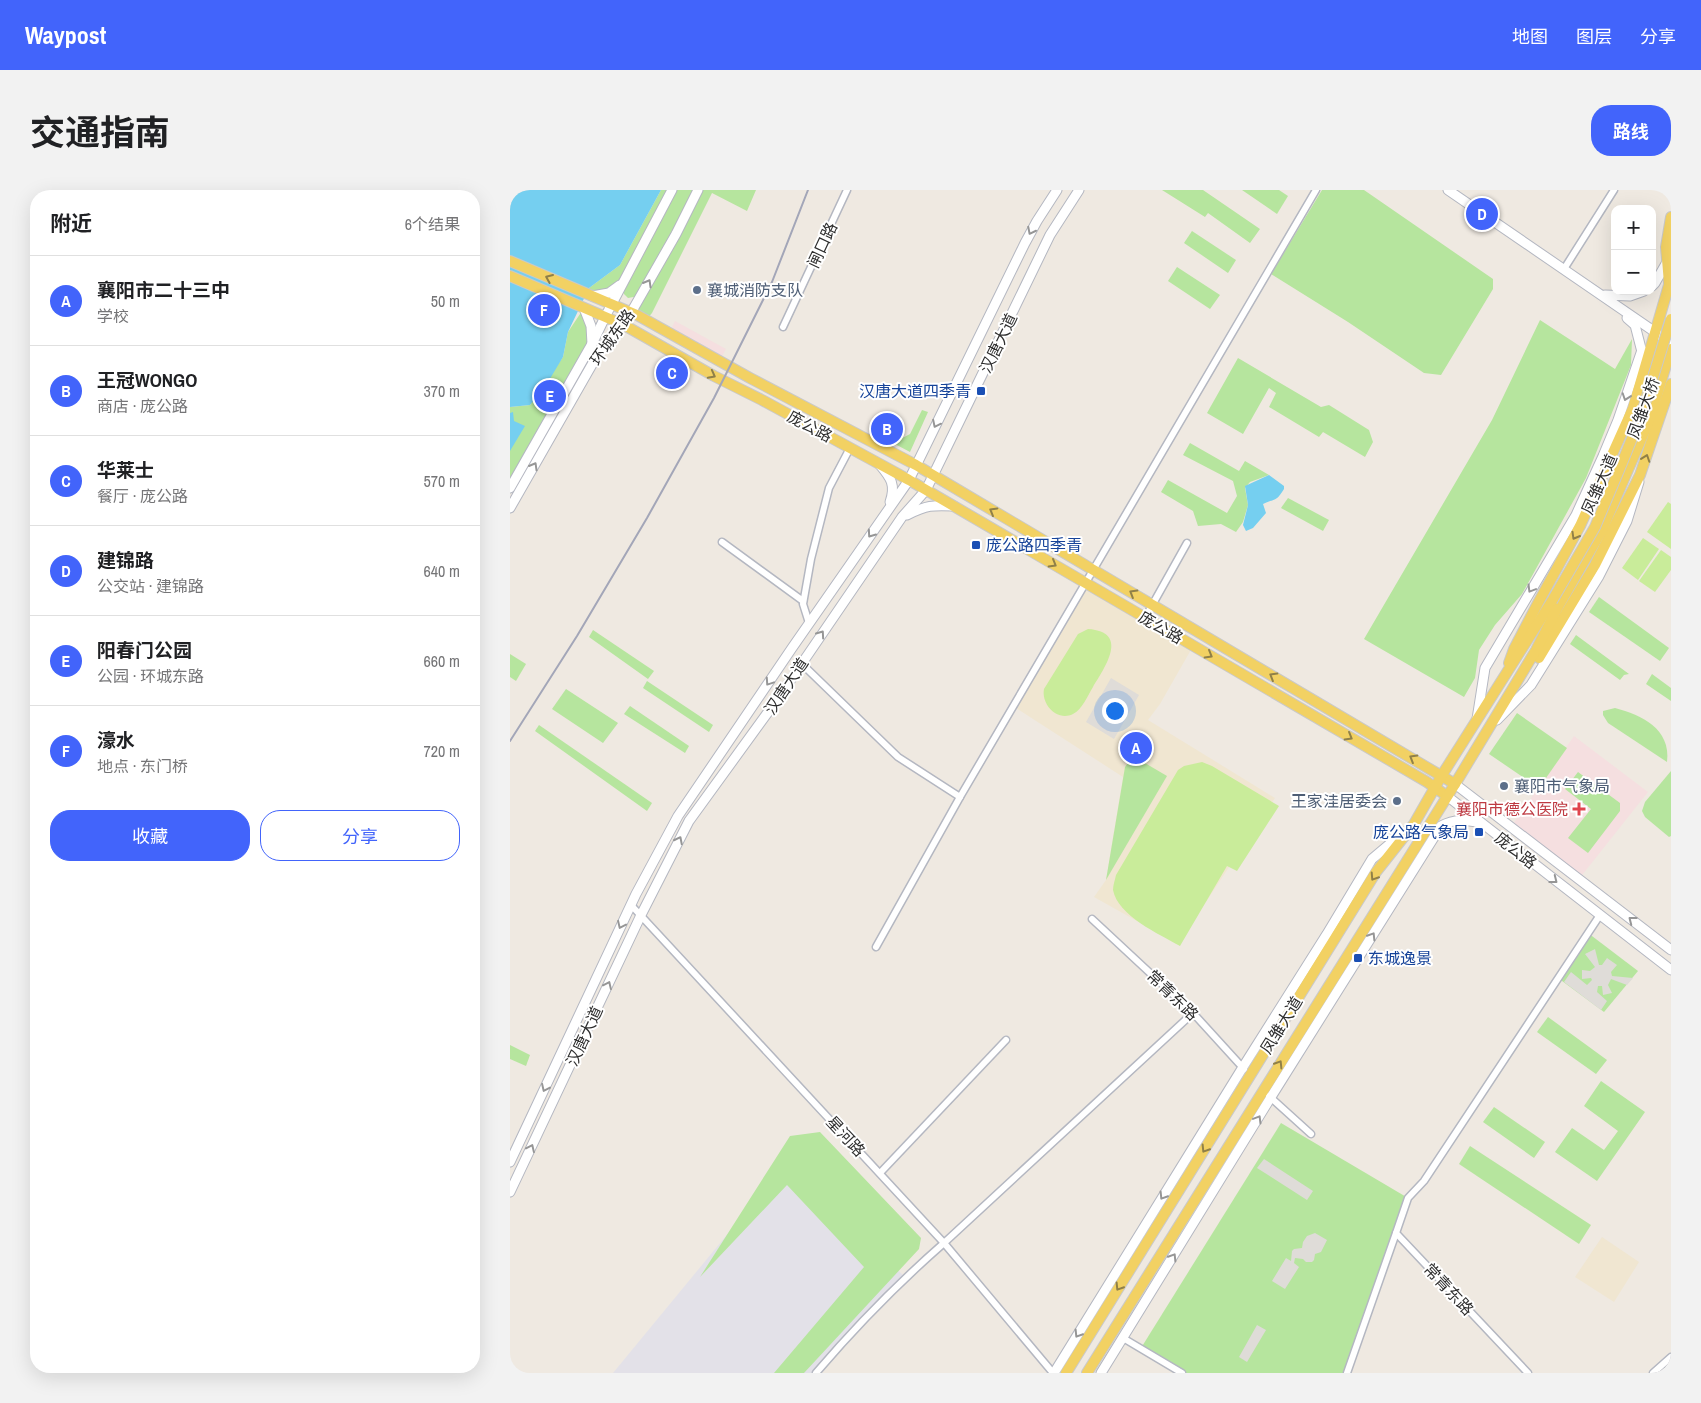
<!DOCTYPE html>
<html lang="zh">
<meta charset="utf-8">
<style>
:root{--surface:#fff;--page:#f2f2f2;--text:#202124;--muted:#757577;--line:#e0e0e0;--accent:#4264fb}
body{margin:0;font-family:"Archivo Narrow","Noto Sans SC",sans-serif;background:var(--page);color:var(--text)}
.controls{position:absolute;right:15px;top:15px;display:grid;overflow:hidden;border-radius:10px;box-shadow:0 5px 20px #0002}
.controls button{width:45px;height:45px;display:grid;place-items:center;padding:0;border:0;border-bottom:1px solid var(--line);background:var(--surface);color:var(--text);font:25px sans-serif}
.you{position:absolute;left:604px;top:520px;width:18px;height:18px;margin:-12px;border:4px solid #fff;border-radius:50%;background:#1a73e8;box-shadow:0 0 0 8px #1a73e833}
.badge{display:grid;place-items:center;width:32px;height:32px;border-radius:50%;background:var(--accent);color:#fff;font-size:16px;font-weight:700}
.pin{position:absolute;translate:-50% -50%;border:2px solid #fff;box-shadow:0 1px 5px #0006}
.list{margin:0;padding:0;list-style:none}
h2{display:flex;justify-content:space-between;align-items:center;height:65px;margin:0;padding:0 20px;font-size:21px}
h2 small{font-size:16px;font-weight:400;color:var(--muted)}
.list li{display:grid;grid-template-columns:32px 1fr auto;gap:15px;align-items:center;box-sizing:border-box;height:90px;padding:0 20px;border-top:1px solid var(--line)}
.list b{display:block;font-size:19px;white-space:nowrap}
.list p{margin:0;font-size:16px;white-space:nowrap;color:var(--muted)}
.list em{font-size:16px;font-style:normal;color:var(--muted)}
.actions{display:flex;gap:10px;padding:15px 20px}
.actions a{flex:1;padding:11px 0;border:1px solid var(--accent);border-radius:20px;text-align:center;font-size:18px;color:var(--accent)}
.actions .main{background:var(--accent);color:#fff}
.map{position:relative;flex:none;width:1161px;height:1183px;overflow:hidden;border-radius:20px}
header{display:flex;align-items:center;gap:30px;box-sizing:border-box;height:70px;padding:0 25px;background:var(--accent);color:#fff}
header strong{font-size:24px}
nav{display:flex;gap:28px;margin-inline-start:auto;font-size:18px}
.intro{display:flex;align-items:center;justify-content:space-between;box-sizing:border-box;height:120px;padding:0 30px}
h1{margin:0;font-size:35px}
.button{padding:12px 22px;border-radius:20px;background:var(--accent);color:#fff;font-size:18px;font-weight:700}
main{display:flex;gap:30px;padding:0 30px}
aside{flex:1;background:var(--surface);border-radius:20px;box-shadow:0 5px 20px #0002}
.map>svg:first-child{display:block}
</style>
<header>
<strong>Waypost</strong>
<nav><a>地图</a><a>图层</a><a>分享</a></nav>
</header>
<div class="intro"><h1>交通指南</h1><a class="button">路线</a></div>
<main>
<aside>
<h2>附近<small>6个结果</small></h2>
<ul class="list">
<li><span class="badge">A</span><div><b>襄阳市二十三中</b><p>学校</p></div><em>50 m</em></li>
<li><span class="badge">B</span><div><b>王冠WONGO</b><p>商店 · 庞公路</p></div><em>370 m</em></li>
<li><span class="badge">C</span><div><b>华莱士</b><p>餐厅 · 庞公路</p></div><em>570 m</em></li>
<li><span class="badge">D</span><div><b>建锦路</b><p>公交站 · 建锦路</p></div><em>640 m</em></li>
<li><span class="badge">E</span><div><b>阳春门公园</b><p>公园 · 环城东路</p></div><em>660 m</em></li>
<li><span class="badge">F</span><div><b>濠水</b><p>地点 · 东门桥</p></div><em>720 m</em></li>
</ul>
<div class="actions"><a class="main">收藏</a><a>分享</a></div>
</aside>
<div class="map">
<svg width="1161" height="1183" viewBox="0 0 1161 1183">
<rect width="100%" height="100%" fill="#efe9e1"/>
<polygon fill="#e3e1e8" points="276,973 395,1087 306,1183 103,1183"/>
<g fill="#f0e6d1">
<polygon points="576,393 682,458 650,514 638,530 765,608 668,754 584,707 596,690 613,587 503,516"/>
<polygon points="1092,1047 1129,1072 1104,1112 1065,1087"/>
</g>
<g fill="#f5dfe0">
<polygon points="165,131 216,159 211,168 160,141"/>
<polygon points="1064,546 1138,602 1069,689 1001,637"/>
</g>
<g fill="#b6e59e">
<polygon points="151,0 246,0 237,21 202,3 142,123 136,130 127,125 129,106 118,108 114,104 112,94 99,103 77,104 79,98 110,75"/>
<polygon points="652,0 693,0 750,39 740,53 698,23 695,27"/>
<polygon points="732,0 769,0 778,6 767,24"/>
<polygon points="812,0 854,0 983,89 983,99 931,185 914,183 838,132 761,84"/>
<polygon points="682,41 726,70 718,83 674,53"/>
<polygon points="667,77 710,105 700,119 658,91"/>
<polygon points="74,118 82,155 0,298 0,217 20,215 53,167 58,142"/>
<polygon points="1030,130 1105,179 1122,149 1121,175 1076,288 1012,404 985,435 969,460 965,488 954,507 854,449 982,230"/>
<polygon points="728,168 811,217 819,215 859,240 863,252 855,267 813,242 809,247 759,217 766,203 759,198 733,244 697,223"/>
<polygon points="412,220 418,222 400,262 383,253 400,244"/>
<polygon points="680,253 729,281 735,271 759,285 740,292 735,298 738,315 733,332 726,342 711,334 688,336 683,321 651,302 658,290 717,323 727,306 723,291 673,265"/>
<polygon points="778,308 819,330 813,341 771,318"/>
<polygon points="1089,407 1159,458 1150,471 1079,422"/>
<polygon points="83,440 144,481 138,489 79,447"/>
<polygon points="1066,445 1119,484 1114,485 1110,490 1060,454"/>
<polygon points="0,464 16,474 6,491 0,487"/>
<polygon points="1142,484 1161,498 1161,511 1136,494"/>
<polygon points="137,491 203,535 199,542 133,498"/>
<polygon points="56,499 108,533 93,553 42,519"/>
<polygon points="120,516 179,556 175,563 114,524"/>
<path d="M1105 518C1132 525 1161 539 1157 572L1098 533 1093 525V521Z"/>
<polygon points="1007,523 1057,558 1029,598 979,564"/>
<polygon points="29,535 142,613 137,621 25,541"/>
<polygon points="623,566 657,586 596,690 615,577"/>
<polygon points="1161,581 1161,646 1159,647 1135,627 1132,621 1135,612"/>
<polygon points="1068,582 1110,613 1110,621 1078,663 1058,648 1081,619 1055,599"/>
<polygon points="1078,743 1128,781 1094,822 1048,788"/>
<polygon points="1038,827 1097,870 1086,884 1027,842"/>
<polygon points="0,855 20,865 16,876 0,869"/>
<polygon points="1091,891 1135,922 1087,991 1045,962 1062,938 1094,960 1108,941 1074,916"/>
<polygon points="984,917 1035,952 1024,968 973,932"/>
<polygon points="771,933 898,1008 837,1183 672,1183 631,1158"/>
<polygon points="310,942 411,1048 409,1059 294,1183 264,1183 354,1077 277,995 190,1087 280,946"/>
<polygon points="960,956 1081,1035 1069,1054 949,974"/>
</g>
<g fill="#c9ec9a">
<polygon points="1158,312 1161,314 1161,359 1137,342"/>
<polygon points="1133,348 1149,359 1128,390 1112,378"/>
<polygon points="1151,360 1161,367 1161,380 1145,402 1129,391"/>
<path d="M578 439C620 442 595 477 583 497 578 505 572 520 563 524 547 532 531 514 534 499L568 444Z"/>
<path d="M692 572 702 576 769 616 727 681 717 676 670 756C649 744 608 726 603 700 603 695 605 690 606 685L668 580 674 576Z"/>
</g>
<g fill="#dfdcd8">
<polygon points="601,488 629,505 604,549 576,532"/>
<polygon points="1085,759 1089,775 1092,775 1097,768 1107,775 1101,782 1102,786 1123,788 1117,795 1101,789 1098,795 1102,803 1093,805 1092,796 1088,796 1087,802 1097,811 1091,820 1054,792 1061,782 1077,795 1082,790 1081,788 1072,789 1072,780 1080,781 1085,777 1075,764"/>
<polygon points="754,969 803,1001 797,1010 747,978"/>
<polygon points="805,1043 817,1050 811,1062 805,1064 804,1070 802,1072 796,1072 793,1069 785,1068 784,1073 789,1077 775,1099 762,1091 776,1068 781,1071 782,1061 784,1059 792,1058 793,1052 797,1046"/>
<polygon points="747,1135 756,1140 737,1172 729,1167"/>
</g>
<g fill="#75cff0">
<polygon points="0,0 151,0 110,75 79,98 58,142 53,167 35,197 20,215 0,217"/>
<polygon points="3,222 4,231 15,236 0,261 0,223"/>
<path d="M759 285 774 296V299C766 312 766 308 753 314L756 323 743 338 736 341 733 335 738 315 735 296Z"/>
</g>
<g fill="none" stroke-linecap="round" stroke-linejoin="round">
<defs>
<g id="street">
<polyline points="1054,79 1104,0"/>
<polyline points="273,137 337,0"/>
<polyline points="212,352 293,411"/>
<polyline points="635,428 677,353"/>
<polyline points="299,433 293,414 301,369 319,298 340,258"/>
<polyline points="291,473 388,567 450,607 806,0"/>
<polyline points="121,715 434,1053 543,1183"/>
<polyline points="582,729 683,823 734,879"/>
<polyline points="366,757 450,607"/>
<polyline points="759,906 801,944"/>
<polyline points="370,983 496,850"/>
<polyline points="613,1148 672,1183"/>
<path d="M306 1183C347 1135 386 1095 434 1053L683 823"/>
<polyline points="837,1183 886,1043"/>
<polyline points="1018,1183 886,1043 898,1008 914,991 1090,725"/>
<polyline points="1143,1183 1161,1167"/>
</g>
<g id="secondary">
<polyline points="938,0 1161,153"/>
<polyline points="1142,96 1145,93 1157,72"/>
<polyline points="1095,105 1120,106 1134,101"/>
<polyline points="82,106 99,103 110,95"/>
<polyline points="74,118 81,136 82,154"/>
<polyline points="1117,128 1125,135 1133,166"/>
<path d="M370 275C381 288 386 295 380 312"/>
<polyline points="0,298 83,152 95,127 162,0"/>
<polyline points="0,318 92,157 114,135 166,44 188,0"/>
<path d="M397 325C417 315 422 315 444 316"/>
<polyline points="967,529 975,478 1066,325 1093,266 1108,230 1132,160"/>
<polyline points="987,530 1021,495 1089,386 1117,331 1129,292"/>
<polyline points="945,594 1161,760"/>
<polyline points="937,606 1161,780"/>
<polyline points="0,972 126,704 168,626 282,458 399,290 515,53 527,31 547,0"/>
<polyline points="0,1002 131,725 179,631 269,507 392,327 416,300 540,45 569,0"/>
<polyline points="544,1183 733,877 817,744 862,669 894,642"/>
<path d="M591 1183 761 907 931 636C945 628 956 630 971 633"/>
</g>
<g id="primary">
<polyline points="0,71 127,125 240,188 406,275 945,594"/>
<polyline points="0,86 114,135 204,186 252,210 399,290 917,592 937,606"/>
<polyline points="1159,93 1156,57 1161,27"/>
<polyline points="1029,468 1085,375 1130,285 1161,194"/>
<polyline points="999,473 1004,459 1028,413 1070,336 1123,218 1161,88"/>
<polyline points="556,1183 866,682 904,634 932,585 1042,411"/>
<polyline points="577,1183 945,594 1026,460 1049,415 1092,340 1139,231 1161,159"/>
</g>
</defs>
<use href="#street" stroke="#b4b7c1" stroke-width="9"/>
<use href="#secondary" stroke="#b4b7c1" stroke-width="11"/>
<use href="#primary" stroke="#c9c9c9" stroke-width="12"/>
<use href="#street" stroke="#fff" stroke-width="6"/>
<use href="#secondary" stroke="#fff" stroke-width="9"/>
<use href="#primary" stroke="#f2d163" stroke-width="10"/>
<polyline stroke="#a3a6b8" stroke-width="2" points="0,551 67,446 137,328 204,208 262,92 298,0"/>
<defs>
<polyline id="primary-bridge" points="1042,411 1085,337 1112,273 1131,226 1161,129"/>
</defs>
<use href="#primary-bridge" stroke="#c9c9c9" stroke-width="12" stroke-linecap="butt"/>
<use href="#primary-bridge" stroke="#f2d163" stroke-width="10"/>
</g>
<defs><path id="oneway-chevron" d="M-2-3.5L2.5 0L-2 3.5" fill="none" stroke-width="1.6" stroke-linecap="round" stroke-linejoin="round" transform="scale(1.25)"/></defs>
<g stroke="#969696">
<use href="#oneway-chevron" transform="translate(521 41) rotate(117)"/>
<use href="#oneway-chevron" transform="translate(138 93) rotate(-60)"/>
<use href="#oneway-chevron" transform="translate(1116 207) rotate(109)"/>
<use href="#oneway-chevron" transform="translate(426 234) rotate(116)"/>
<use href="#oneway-chevron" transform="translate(24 276) rotate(-60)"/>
<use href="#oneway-chevron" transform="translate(361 344) rotate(125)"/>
<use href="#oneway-chevron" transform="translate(1021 399) rotate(121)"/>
<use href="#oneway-chevron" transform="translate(311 444) rotate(-55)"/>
<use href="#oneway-chevron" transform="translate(259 492) rotate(124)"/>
<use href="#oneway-chevron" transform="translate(169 650) rotate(-63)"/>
<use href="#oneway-chevron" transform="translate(1044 690) rotate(38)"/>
<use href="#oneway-chevron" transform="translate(1122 730) rotate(-142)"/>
<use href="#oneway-chevron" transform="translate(111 735) rotate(115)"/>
<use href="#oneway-chevron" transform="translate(862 746) rotate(-58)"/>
<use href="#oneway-chevron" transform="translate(98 795) rotate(-65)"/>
<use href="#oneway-chevron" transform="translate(35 898) rotate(115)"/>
<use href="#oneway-chevron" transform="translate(748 929) rotate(-59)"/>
<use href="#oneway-chevron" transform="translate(21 958) rotate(-65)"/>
<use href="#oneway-chevron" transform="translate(653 1006) rotate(122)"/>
<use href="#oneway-chevron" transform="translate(663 1067) rotate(-58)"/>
<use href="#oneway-chevron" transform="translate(568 1144) rotate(122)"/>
</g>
<g stroke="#908048">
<use href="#oneway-chevron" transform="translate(39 88) rotate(-157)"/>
<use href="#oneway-chevron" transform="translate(202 185) rotate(28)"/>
<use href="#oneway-chevron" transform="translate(1136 268) rotate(-71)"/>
<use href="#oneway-chevron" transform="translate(483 321) rotate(-150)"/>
<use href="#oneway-chevron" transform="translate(1065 346) rotate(120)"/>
<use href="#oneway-chevron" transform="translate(543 374) rotate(30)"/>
<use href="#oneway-chevron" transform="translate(623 403) rotate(-149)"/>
<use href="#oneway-chevron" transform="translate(699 465) rotate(30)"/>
<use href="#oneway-chevron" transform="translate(763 486) rotate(-149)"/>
<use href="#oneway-chevron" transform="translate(839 547) rotate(30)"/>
<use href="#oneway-chevron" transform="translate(903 568) rotate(-149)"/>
<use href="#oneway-chevron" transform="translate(864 687) rotate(123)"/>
<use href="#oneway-chevron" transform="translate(769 874) rotate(-58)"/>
<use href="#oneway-chevron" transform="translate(695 959) rotate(122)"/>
<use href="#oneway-chevron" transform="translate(609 1097) rotate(122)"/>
</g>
<g fill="#5c6f8a" stroke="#fff" stroke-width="2">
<circle cx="187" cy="100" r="5"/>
<circle cx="994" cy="596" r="5"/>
<circle cx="887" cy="611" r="5"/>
</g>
<g fill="#1a4fb4" stroke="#fff" stroke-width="2">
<rect x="466" y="196" width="10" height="10" rx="2.5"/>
<rect x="461" y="350" width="10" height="10" rx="2.5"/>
<rect x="964" y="637" width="10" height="10" rx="2.5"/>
<rect x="843" y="763" width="10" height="10" rx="2.5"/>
</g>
<path fill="#e0444e" stroke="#fff" stroke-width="2" d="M1066.5 611.5h5v5h5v5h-5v5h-5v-5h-5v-5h5z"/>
<g text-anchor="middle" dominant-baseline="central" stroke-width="4" stroke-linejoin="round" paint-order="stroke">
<g font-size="16" fill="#2e2e2e" stroke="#fff">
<text transform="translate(312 55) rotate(-65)">闸口路</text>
<text transform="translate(102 147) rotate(-55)">环城东路</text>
<text transform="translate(488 153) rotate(-64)">汉唐大道</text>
<text transform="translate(1133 218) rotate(-70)">凤雏大桥</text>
<text transform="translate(300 236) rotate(28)">庞公路</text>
<text transform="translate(1089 294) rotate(-66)">凤雏大道</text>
<text transform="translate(651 437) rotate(30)">庞公路</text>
<text transform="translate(276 496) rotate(-56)">汉唐大道</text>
<text transform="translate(1006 660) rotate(38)">庞公路</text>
<text transform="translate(663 805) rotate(44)">常青东路</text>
<text transform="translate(771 835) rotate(-58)">凤雏大道</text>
<text transform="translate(74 846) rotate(-65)">汉唐大道</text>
<text transform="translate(336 946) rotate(47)">星河路</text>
<text transform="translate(939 1099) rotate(47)">常青东路</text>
</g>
<g font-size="16" fill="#4e5e75" stroke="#fff" text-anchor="start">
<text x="197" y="100">襄城消防支队</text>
<text x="1004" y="596">襄阳市气象局</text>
<text x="877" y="611" text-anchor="end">王家洼居委会</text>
</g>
<g font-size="16" fill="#164399" stroke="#fff" text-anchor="end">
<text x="461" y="201">汉唐大道四季青</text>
<text x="476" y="355" text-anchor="start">庞公路四季青</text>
<text x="959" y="642">庞公路气象局</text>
<text x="858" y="768" text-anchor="start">东城逸景</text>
</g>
<g font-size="16" fill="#be3a42" stroke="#fff" text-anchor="end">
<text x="1058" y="619">襄阳市德公医院</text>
</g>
</g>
</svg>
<div class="controls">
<button>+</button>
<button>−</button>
</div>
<div class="you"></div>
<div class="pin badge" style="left:626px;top:558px">A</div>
<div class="pin badge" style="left:377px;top:239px">B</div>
<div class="pin badge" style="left:162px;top:183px">C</div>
<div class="pin badge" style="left:972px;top:24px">D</div>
<div class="pin badge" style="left:40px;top:206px">E</div>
<div class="pin badge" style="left:34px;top:120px">F</div>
</div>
</main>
